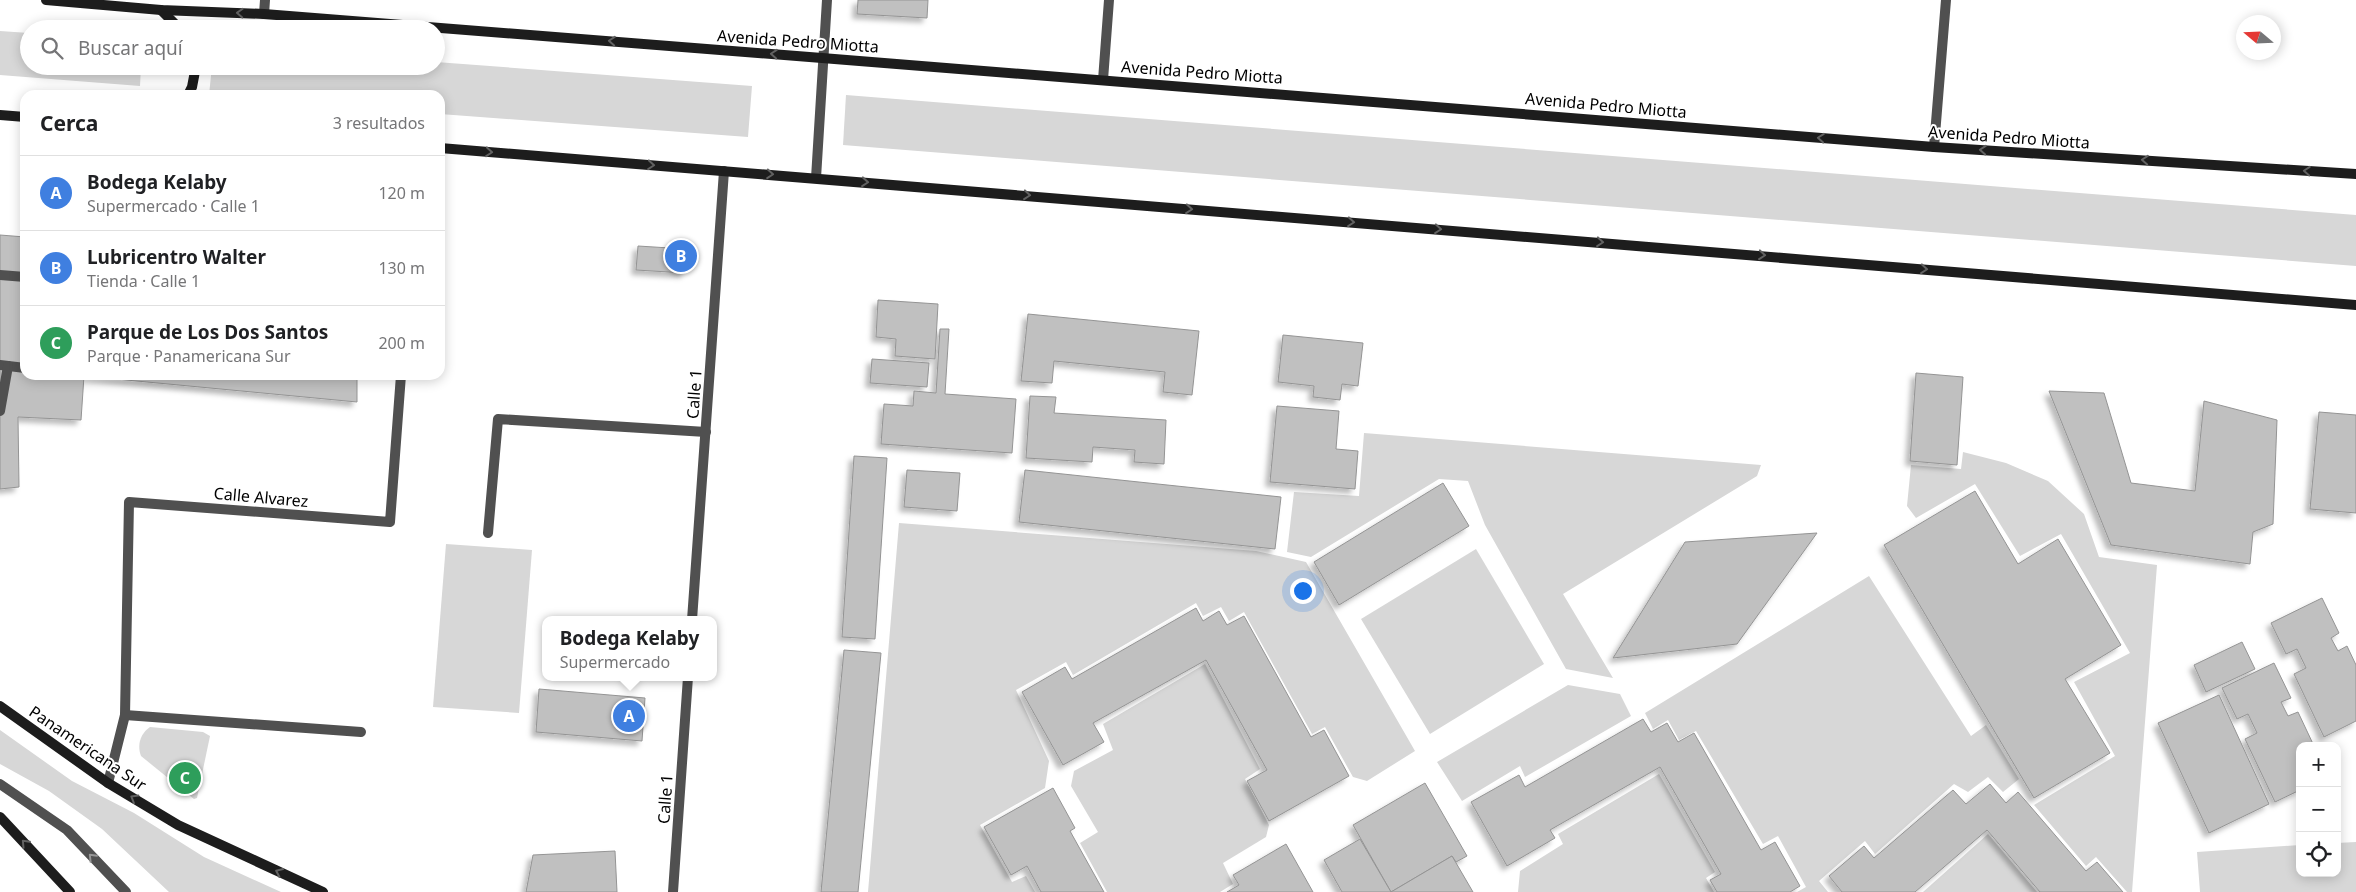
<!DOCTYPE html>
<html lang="es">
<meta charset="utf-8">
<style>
:root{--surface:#fff;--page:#f6f6f6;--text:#202124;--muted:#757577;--line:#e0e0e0;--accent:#000}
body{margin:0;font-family:"Noto Sans",sans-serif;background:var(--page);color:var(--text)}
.controls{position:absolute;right:15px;bottom:15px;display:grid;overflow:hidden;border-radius:10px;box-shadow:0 2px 12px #0003}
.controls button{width:45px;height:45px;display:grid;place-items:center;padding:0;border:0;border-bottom:1px solid var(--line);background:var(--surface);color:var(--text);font:25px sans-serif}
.compass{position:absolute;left:2236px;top:15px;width:45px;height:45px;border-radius:50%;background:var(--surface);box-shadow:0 2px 12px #0003;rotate:289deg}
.you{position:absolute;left:1302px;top:590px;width:18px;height:18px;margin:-12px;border:4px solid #fff;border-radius:50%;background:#1a73e8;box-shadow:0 0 0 8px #1a73e833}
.badge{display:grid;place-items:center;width:32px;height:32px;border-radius:50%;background:var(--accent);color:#fff;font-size:16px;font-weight:700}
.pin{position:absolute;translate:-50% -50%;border:2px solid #fff;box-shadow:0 1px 5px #0006}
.popup{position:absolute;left:542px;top:616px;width:175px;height:65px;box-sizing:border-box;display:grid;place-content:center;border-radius:10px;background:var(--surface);filter:drop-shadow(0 1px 4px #0005);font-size:16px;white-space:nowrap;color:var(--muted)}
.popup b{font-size:19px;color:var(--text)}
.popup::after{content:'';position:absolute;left:50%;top:100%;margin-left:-10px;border:10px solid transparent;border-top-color:var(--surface)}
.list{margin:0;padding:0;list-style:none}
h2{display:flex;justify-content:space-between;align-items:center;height:65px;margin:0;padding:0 20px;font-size:21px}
h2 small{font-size:16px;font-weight:400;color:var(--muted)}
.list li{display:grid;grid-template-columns:32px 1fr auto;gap:15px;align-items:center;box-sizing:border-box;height:75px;padding:0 20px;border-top:1px solid var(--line)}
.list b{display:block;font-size:19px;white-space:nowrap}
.list p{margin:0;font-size:16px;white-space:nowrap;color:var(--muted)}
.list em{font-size:16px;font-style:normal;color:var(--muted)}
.icon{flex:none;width:28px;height:28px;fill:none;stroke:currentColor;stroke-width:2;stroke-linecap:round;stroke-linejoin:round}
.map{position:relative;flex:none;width:2356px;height:892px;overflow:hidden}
.search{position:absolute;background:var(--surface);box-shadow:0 2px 12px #0003;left:20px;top:20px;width:425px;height:55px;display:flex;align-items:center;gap:12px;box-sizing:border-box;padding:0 18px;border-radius:28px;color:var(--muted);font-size:19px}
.panel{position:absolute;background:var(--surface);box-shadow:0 2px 12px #0003;left:20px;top:90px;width:425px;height:290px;border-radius:15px}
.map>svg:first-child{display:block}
</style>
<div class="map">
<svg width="2356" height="892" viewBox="0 0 2356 892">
<defs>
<filter id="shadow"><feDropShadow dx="-4.5" dy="4.5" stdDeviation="2.5" flood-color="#0004"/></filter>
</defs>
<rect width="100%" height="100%" fill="#fff"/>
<g fill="#d7d7d7">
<polygon points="0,31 29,33 29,66 141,66 140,86 0,75"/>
<polygon points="436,62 752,86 748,137 440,114 440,95 209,95 212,66 436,66"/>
<polygon points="846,95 2356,215 2356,266 843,145"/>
<polygon points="1364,433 1761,465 1757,476 1563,594 1613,678 1566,669 1485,525 1468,481 1439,479 1311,557 1287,552 1294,492 1359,496"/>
<polygon points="1963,452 2006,463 2048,481 2084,514 2099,557 2157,565 2132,892 2127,892 2096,857 2086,866 2034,805 2115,756 2074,682 2130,653 2061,534 2020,556 1975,484 1916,518 1907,506 1911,465 1961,469"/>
<polygon points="899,523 1256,551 1306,562 1415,751 1367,781 1353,777 1325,727 1312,734 1244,612 1229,621 1221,607 1203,616 1196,603 1073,675 1066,662 1016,690 1049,761 1045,788 980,825 1012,882 1026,876 1035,892 868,892"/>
<polygon points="446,544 532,550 519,713 433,707"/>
<polygon points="1476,549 1544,664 1430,734 1361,619"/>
<polygon points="1869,576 1971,736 1986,725 2019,779 2003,792 1988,777 1968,792 1954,784 1875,854 1865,841 1819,881 1828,892 1797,892 1806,887 1778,836 1763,844 1696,731 1679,740 1668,720 1653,729 1645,713"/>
<polygon points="1205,664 1260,769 1245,779 1269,825 1266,837 1223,863 1233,884 1220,892 1107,892 1080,843 1098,832 1071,786 1074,771 1113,750 1103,724"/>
<polygon points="1568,685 1620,694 1631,716 1525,777 1520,766 1462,801 1437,762"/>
<path d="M150 727 203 732 210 736 197 798 194 799 141 756C137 745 140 734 150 727Z"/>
<polygon points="0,730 72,781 134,813 204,857 281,892 169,892 102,829 49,791 0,764"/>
<polygon points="1659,774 1715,872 1706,878 1714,892 1518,892 1520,871 1563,844 1558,834"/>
<polygon points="1988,834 2037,892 1923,892"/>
<polygon points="2356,842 2356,892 2200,892 2197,852 2300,845 2300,873 2337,873 2337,843"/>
</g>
<g fill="#c0c0c0" stroke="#949494" filter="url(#shadow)">
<polygon points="858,0 928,0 927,18 857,14"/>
<polygon points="0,235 25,237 25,375 357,375 357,402 84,376 81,420 18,417 19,487 0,489"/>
<polygon points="638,246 686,249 685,273 636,270"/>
<polygon points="878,300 938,304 935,359 895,356 896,339 876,337"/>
<polygon points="1028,314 1199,331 1192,395 1163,392 1165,372 1054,361 1052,383 1021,381"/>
<polygon points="940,329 949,329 945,394 1016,399 1012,453 881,444 884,404 913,406 914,391 936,393"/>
<polygon points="1283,335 1363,343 1358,386 1342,384 1340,400 1313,397 1314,386 1278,382"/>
<polygon points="872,359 929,363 927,387 870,383"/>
<polygon points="1916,373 1963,377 1957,465 1910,461"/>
<polygon points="2049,391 2104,393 2131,483 2195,491 2204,401 2277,420 2273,524 2253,532 2250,564 2111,545"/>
<polygon points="1030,396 1056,397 1054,413 1166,420 1164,464 1134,462 1135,450 1093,447 1092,462 1026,458"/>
<polygon points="1277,406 1339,411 1336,449 1358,451 1355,489 1270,482"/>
<polygon points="2319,412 2356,415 2356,513 2310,509"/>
<polygon points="854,456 887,458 875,639 842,637"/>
<polygon points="907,470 960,473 957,511 904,507"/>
<polygon points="1025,470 1281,497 1275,549 1019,522"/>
<polygon points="1443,483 1469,526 1339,605 1314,562"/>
<polygon points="1975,491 2018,564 2058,539 2121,645 2065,679 2110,753 2034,798 1884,545"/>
<polygon points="1817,533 1737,644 1613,658 1685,542"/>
<polygon points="2322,598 2339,633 2331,638 2338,651 2347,646 2356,665 2356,721 2324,737 2294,674 2306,668 2297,649 2286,654 2271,623"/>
<polygon points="1196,608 1203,621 1219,611 1227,625 1244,616 1311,737 1324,730 1349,776 1269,821 1247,781 1267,770 1206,660 1093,723 1104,742 1063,765 1022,692 1065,667 1072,679"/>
<polygon points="2242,642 2255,669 2206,692 2194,665"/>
<polygon points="844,650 881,653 858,892 821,892"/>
<polygon points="2274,663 2291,698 2281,702 2288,716 2298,712 2314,746 2300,746 2300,790 2275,802 2245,739 2257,733 2248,714 2237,719 2222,688"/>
<polygon points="539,689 645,698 642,741 536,732"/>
<polygon points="2219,695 2269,804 2209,833 2158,723"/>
<polygon points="1643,719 1651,732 1667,723 1678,742 1694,733 1761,850 1775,842 1800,886 1790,892 1717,892 1710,880 1721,874 1660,767 1550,830 1555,838 1507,866 1471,802 1519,775 1525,787"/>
<polygon points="1425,783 1467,856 1456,862 1452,856 1391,892 1353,825"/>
<polygon points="1990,784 2006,803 2018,792 2086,871 2097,862 2123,892 2040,892 1987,830 1915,892 1842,892 1829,876 1864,846 1874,858 1953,790 1966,804"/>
<polygon points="1053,788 1075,828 1070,831 1104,892 1041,892 1027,866 1011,875 984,827"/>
<polygon points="1360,839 1391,892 1452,856 1473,892 1342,892 1324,860"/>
<polygon points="1286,844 1313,892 1227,892 1239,885 1233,875"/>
<polygon points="615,851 617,892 526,892 533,855"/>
</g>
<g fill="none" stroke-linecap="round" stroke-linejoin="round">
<g stroke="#505050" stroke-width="10">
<polyline points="0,275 25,277"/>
<polyline points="0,365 25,368"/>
<polyline points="0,411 8,366"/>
<polyline points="0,784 67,830 126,892"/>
</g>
<g stroke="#505050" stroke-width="10">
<polyline points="264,14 265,0"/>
<polyline points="1103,80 1109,0"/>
<polyline points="1934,147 1946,0"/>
<polyline points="488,533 498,419 706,432"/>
<polyline points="692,620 724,171"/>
<polyline points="125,715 361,732"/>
<polyline points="108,783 125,715 129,502 390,522 401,375"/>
<polyline points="673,892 688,677"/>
</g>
<polyline stroke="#505050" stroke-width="10" points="816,178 827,0"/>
<g stroke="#1d1d1d" stroke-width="10">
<polyline points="46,0 161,10 264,14 822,58 1934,147 2356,174"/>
<polyline points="161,10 180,29"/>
<polyline points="188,95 192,87 196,66"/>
<polyline points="0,115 25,117"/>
<polyline points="440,148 2356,305"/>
<polyline points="0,706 108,783 178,825 323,892"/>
<polyline points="0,817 70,892"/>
</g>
</g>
<defs><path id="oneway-chevron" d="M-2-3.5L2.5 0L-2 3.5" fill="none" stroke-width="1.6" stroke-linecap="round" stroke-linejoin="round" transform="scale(1.25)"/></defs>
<g stroke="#616161">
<use href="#oneway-chevron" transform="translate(240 13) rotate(-177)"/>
<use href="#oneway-chevron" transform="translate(612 41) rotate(-176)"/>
<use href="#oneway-chevron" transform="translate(774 54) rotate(-176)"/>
<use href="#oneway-chevron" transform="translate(1821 138) rotate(-175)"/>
<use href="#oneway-chevron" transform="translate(1983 150) rotate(-176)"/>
<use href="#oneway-chevron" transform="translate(489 152) rotate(5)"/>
<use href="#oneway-chevron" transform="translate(2145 160) rotate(-176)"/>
<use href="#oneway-chevron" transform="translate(651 165) rotate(5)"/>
<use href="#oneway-chevron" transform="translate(2307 171) rotate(-176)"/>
<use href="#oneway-chevron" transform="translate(770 174) rotate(4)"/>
<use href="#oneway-chevron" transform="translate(865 182) rotate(5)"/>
<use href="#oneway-chevron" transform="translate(1027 195) rotate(5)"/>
<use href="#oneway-chevron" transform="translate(1189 209) rotate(5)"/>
<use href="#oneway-chevron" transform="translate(1351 222) rotate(5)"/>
<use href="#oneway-chevron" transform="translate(1438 229) rotate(5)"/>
<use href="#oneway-chevron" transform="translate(1600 242) rotate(5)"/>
<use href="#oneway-chevron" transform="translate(1762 255) rotate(5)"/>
<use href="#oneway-chevron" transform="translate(1924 269) rotate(5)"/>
<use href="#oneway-chevron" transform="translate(134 798) rotate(-149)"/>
<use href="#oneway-chevron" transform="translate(25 843) rotate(-133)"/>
<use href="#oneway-chevron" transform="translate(279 872) rotate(-155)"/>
</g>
<use stroke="#969696" href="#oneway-chevron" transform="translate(92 857) rotate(-134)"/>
<g text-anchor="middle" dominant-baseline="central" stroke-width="4" stroke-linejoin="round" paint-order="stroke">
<g font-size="16" fill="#000" stroke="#fff">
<text transform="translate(798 41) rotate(4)">Avenida Pedro Miotta</text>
<text transform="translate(1202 72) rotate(4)">Avenida Pedro Miotta</text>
<text transform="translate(1606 105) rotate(5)">Avenida Pedro Miotta</text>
<text transform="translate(2009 137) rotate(4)">Avenida Pedro Miotta</text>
<text transform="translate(694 394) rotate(-86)">Calle 1</text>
<text transform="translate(261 497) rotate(5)">Calle Alvarez</text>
<text transform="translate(88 748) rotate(34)">Panamericana Sur</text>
<text transform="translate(665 799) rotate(-86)">Calle 1</text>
</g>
</g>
</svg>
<div class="controls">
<button>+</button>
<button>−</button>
<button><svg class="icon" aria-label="locate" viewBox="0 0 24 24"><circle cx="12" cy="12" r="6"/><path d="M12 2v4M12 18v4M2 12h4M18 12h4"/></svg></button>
</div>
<svg class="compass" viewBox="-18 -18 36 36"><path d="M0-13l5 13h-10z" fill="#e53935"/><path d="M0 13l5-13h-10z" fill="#757577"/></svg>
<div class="you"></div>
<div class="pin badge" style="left:629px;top:716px;background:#3f7fe0">A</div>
<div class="popup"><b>Bodega Kelaby</b>Supermercado</div>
<div class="pin badge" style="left:681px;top:256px;background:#3f7fe0">B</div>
<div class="pin badge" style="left:185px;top:778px;background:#2e9e5b">C</div>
<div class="search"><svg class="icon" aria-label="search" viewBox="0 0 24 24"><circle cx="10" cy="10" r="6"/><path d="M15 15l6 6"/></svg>Buscar aquí</div>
<section class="panel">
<h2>Cerca<small>3 resultados</small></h2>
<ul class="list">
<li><span class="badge" style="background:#3f7fe0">A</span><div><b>Bodega Kelaby</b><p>Supermercado · Calle 1</p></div><em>120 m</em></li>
<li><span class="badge" style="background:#3f7fe0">B</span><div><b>Lubricentro Walter</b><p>Tienda · Calle 1</p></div><em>130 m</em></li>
<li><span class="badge" style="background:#2e9e5b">C</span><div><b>Parque de Los Dos Santos</b><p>Parque · Panamericana Sur</p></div><em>200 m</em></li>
</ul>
</section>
</div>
